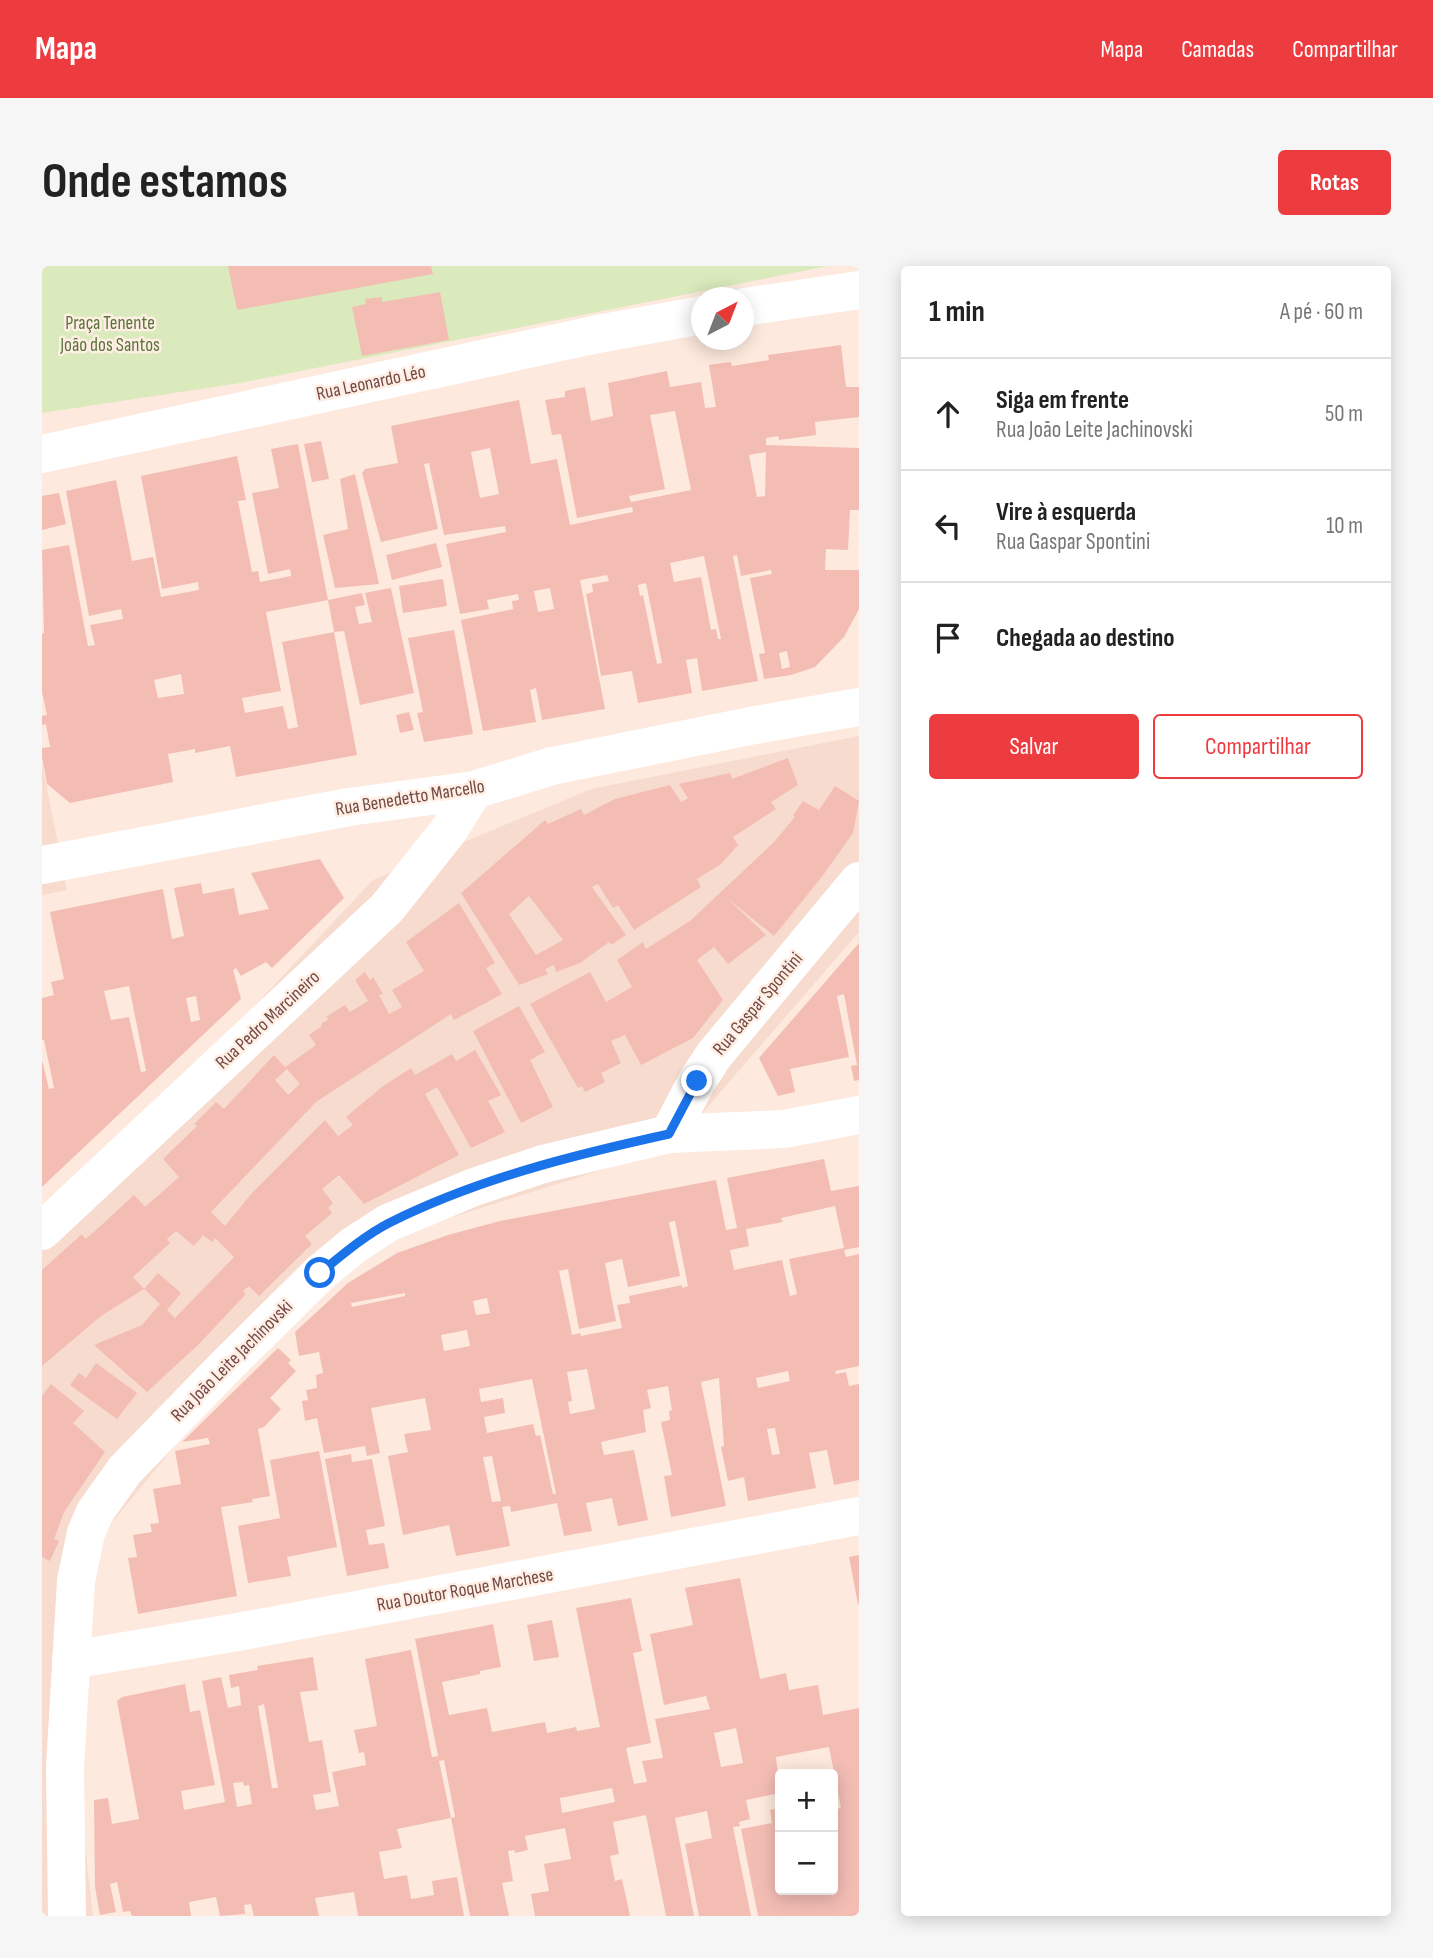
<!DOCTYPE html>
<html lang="pt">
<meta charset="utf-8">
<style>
:root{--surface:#fff;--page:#f6f6f6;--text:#222;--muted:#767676;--line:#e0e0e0;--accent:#ed3c40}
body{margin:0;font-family:"Sofia Sans Condensed",sans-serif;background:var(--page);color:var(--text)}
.controls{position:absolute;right:21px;bottom:21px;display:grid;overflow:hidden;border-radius:7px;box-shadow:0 4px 18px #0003}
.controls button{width:63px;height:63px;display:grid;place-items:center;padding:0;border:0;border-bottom:2px solid var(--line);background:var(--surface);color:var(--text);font:35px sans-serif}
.compass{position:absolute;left:649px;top:21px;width:63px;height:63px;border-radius:50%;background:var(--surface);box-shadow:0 4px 18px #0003;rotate:42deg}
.stop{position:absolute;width:21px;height:21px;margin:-16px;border:5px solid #1a73e8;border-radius:50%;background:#fff}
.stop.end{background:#1a73e8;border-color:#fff;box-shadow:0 2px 7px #0008}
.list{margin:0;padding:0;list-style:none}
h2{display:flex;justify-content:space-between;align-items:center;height:91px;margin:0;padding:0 28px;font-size:30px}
h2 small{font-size:23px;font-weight:400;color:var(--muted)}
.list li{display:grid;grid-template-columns:46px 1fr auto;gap:21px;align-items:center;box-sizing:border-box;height:112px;padding:0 28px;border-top:2px solid var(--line)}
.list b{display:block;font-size:26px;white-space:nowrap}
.list p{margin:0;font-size:23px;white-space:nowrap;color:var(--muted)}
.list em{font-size:23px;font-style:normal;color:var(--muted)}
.actions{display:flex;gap:14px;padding:21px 28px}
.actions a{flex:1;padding:16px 0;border:2px solid var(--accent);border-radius:7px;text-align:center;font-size:24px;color:var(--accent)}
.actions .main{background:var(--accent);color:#fff}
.icon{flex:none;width:38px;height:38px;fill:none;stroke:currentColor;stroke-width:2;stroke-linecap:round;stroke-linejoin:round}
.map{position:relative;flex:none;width:817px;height:1650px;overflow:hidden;border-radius:7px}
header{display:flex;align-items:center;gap:42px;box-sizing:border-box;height:98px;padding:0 35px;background:var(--accent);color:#fff}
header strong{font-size:33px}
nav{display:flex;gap:38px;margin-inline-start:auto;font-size:24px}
.intro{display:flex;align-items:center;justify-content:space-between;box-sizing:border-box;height:168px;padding:0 42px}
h1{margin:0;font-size:49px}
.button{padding:18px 32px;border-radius:7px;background:var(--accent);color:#fff;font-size:24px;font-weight:700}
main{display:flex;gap:42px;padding:0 42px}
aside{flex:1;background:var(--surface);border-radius:7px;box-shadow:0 4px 18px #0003}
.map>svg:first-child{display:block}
</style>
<header>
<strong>Mapa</strong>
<nav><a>Mapa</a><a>Camadas</a><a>Compartilhar</a></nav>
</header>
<div class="intro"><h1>Onde estamos</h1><a class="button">Rotas</a></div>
<main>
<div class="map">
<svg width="817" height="1650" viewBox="0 0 817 1650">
<rect width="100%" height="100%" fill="#fde9dd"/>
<g fill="#f7dbce">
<polygon points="817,470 817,666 630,882 344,972 178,1125 53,1277 37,1526 51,1650 0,1650 0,966 331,614 549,523"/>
<polygon points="0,497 25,624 0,629"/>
</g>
<polygon fill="#daeabc" points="0,0 786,0 198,117 0,147"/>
<g fill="#f3bdb4" fill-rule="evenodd">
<polygon points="186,0 389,0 391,8 195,44"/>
<polygon points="398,26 407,74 320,90 310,41 324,38 323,33 340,31 340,36"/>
<path d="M799 79 804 121H817V151L773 156 774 169 737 174 736 170 724 172V179L817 182V244H808L806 284 784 283 783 304H817V343L802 371 773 401 749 409 722 413 717 388 723 387 708 312 730 308 729 304 699 310 695 289 691 290 716 415 660 425 655 392 644 394 650 427 596 437 590 405 559 410 544 328 551 326 550 318 567 315 565 309 538 314 563 443 500 454 494 422 488 424 494 456 441 465 419 354 471 343 470 335 477 334 476 328 445 334 447 343 418 348 404 278 464 266 463 260 402 269 387 197 382 198 396 263 339 276 320 207 323 203 356 197 349 160 477 134 489 198 515 193 528 259 591 246 590 241 535 252 519 168 510 169 503 134 523 131V125L543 121 549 155 571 150 566 117 625 105 628 121 659 116 663 142 674 141 667 99 689 96 690 100 727 94 726 89ZM633 145 649 224 589 236 587 230 623 223 608 149ZM448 182 457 228 438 232 429 186ZM724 186 723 230 715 231 707 189ZM662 290 679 373H676L674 363 669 364 659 311 632 316 628 297ZM604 317 620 397 615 398 601 329 598 330 596 319ZM508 322 512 343 496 346 492 325ZM745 385 748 401 740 403 737 387Z"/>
<polygon points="279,175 287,213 270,216 262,178"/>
<path d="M256 178 286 334 224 346 239 425 200 432 203 447 241 440 246 463 256 461 240 376 292 366 315 489 194 511 188 480 153 487V483L126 488 131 516 28 537 5 518 0 491V482L8 481 4 458 0 459V450L5 449 0 426V368L2 367 0 284 27 279 46 380 53 379 48 359 81 353 79 343 47 350 24 225 74 214 90 295 111 291 119 331 157 324 156 316 120 323 99 210 195 190 204 234 196 235 210 306 216 305 218 316 249 310 248 303 226 308 210 227 237 222 229 183ZM139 408 142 428 116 432 112 414Z"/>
<polygon points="313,208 337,318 293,322 281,269 306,263 298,213"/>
<polygon points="17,227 24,258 0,264 0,230"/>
<polygon points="394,277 400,301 350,314 344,289"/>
<polygon points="401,313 405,340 361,347 357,320"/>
<polygon points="349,322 372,427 318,439 302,365 292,366 286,334 320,327 323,339 313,341 317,358 330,356 323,327"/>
<polygon points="412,364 431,468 382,476 375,447 381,446 366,372"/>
<polygon points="367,446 372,464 358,467 354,449"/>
<path d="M746 492 756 519 729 536 734 543 691 571 696 579 679 598 655 613 659 621 642 632 592 664 576 639 571 642 556 618 550 621 584 669 569 679 567 676 538 697 514 706 512 699 503 703 506 708 477 719 419 627 503 554 506 558 539 543 542 549 573 533 628 519 639 536 646 532 637 518 688 507 690 513ZM487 630 521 674 494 689 467 648Z"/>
<polygon points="793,520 817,535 811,567 779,612 732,670 685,632 724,669 686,698 672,681 655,694 681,734 651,772 599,799 583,769 569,775 579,797 559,807 563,816 543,826 540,820 536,822 488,738 548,706 564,736 590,721 575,694 601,676 604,683 648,655 732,576 753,551 751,549 761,535 777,544"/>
<path d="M278 593 302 632 230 702 224 696 199 710 194 702 191 704 199 733 0 921V794L7 823 12 822 2 774H0V732L12 729 9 716 22 713 8 646 121 623 130 673 142 670 132 622 159 617 161 628 192 622 197 649 227 643 209 607ZM87 720 104 805 99 806 87 751 69 754 62 725ZM154 730 158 754 149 756 144 732Z"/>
<path d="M417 637 453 697 444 702 460 728 412 754 409 748 274 836 169 946 183 960 210 927 283 854 296 870 311 859 304 851 340 821 369 802 373 809 410 788 414 795 433 784 459 829 446 835 463 866 429 882 395 821 383 828 417 889 322 938 297 909 280 923 291 937 286 942 290 947 263 970 270 978 217 1030 207 1020 201 1025 204 1028 157 1078 105 1126 52 1079 100 1059 118 1038 102 1023 116 1007 139 1027 125 1044 133 1052 192 991 173 972 170 976 161 969 152 980 134 965 125 973 128 977 91 1011 102 1023 59 1050 0 1100V1004L40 968 43 973 52 966 92 929 103 941 137 911 121 893 155 860 152 858 174 836 182 843 232 789 243 801 274 779 267 769 280 760 279 758 287 753 284 751 303 739 308 746 326 735 313 714 323 706 328 714 331 711 341 728 337 729 347 748 360 741 350 724 382 705 364 676ZM245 803 258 818 246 829 233 814Z"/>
<polygon points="817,677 817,814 812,815 809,800 815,799 802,728 795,730 807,791 748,803 753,826 736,830 717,792"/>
<polygon points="477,740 503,786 488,794 511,841 479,857 431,765"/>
<path d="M782 893 789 925 817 920V981L802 984 804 991 817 988V1100L793 1105 794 1108 804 1106 807 1120 817 1118V1214L792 1219 785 1184 767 1187 774 1222 706 1235 702 1211 686 1215 679 1181 682 1180 677 1112 659 1116 684 1240 629 1251 622 1210 630 1209 619 1156 628 1154 627 1145 630 1144 626 1120 605 1124 609 1142 601 1144 604 1166 559 1176 562 1189 592 1184 606 1254 576 1260 570 1232 544 1237 550 1265 522 1270 515 1237 469 1246 468 1240 460 1241 468 1280 414 1290 407 1259 361 1269 346 1190 366 1186 362 1168 389 1164 383 1132 329 1142 338 1187 325 1190 323 1180 282 1187 275 1152 263 1155 260 1135 266 1134 264 1124 275 1122 274 1109 281 1107 277 1086 257 1090 253 1066 306 1017 355 987 406 969 458 955 674 914 684 964 695 962 685 912ZM793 940 802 982 747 993 755 1028 748 1030 740 994 692 1004 688 984 707 980 704 963 741 956 739 952ZM633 955 646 1020 640 1022V1019L587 1030 588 1037 575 1039 580 1062 539 1070 538 1067 530 1069 517 1005 526 1003 537 1063 574 1055 563 997 580 993 586 1021 638 1010 627 956ZM363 1027V1030L310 1041 309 1037ZM445 1032 448 1047 434 1049 431 1035ZM425 1064 428 1080 402 1085 399 1069ZM545 1103 553 1143 528 1148 526 1136 530 1135 525 1106ZM746 1105 748 1115 716 1122 714 1112ZM490 1113 514 1228H511L498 1169 494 1170 491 1158 445 1167 442 1151 463 1147 461 1132 439 1136 437 1123ZM733 1162 738 1188 730 1189 725 1163ZM450 1190 459 1235 450 1236 441 1191Z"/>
<polygon points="236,1082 249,1094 246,1097 254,1105 228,1132 239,1143 222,1161 216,1163 228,1230 210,1233 211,1236 179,1241 195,1330 96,1348 86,1292 95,1291 91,1269 110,1266 108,1258 117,1257 111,1223 139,1218 133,1185 168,1178 166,1172 140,1176"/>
<polygon points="54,1097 95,1127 75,1153 28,1119 37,1107 44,1112"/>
<polygon points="9,1118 42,1145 31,1157 63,1186 22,1246 12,1273 17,1275 8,1295 0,1291 0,1130"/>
<polygon points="277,1185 295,1281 245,1291 249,1310 206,1317 196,1260 238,1252 228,1194"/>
<polygon points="309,1188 310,1196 330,1193 343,1260 324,1264 327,1279 342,1277 347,1302 305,1310 283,1193"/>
<polygon points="817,1289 817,1338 816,1338 807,1291"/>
<path d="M698 1312 718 1413 744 1407 747 1424 776 1419 781 1449 817 1442V1650H716L699 1563 730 1557 728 1544 738 1542V1624H791V1544L799 1542 787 1481 734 1491 738 1527 704 1534 708 1553 697 1556 698 1560 691 1561 709 1650H657L643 1578 670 1572 665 1545 633 1552 652 1650H624L604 1549 571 1556 577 1588 568 1590 573 1615 580 1613 588 1650H493L489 1628 507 1625 502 1598 529 1593 523 1562 483 1570 486 1584 473 1587 472 1584 466 1585 471 1615 460 1617 467 1650H428L409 1552 413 1551 402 1494 397 1495 409 1552 355 1563 360 1582 337 1586 342 1613 365 1609 369 1633 392 1629 390 1615 415 1611 422 1650H316L312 1626 273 1632 277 1650H212L209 1638 202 1639 203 1648 178 1650 174 1631 147 1636 149 1650H90L88 1645 81 1646 75 1616 68 1618 74 1646 58 1649 53 1621 52 1534 66 1532 70 1558 97 1553 75 1435 80 1431 143 1418 148 1446 158 1444 173 1519 139 1525 142 1544 183 1536 160 1415 179 1411 186 1442 199 1439 197 1420 189 1422 187 1409 216 1404 215 1400 271 1391 276 1424 258 1426 267 1476 280 1474 289 1526 271 1529 274 1544 297 1540 290 1506 324 1499 322 1486 317 1487 312 1464 335 1460 323 1393 369 1384 390 1491 396 1490 373 1373 442 1360 451 1358 459 1401 438 1405V1408L400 1416 407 1449 445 1442 450 1466 503 1456 505 1467 534 1461 535 1465 558 1461 534 1342 589 1332 600 1385 591 1387 609 1477 584 1482 592 1518 605 1516 600 1495 621 1492 613 1453 668 1443 664 1430 622 1439 608 1368 651 1359 643 1322ZM222 1438 229 1478 236 1522H230L216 1440ZM694 1462 701 1497 679 1501 672 1467ZM201 1516 202 1520 207 1519 210 1538 195 1541 191 1517ZM570 1522 573 1536 520 1547 518 1532Z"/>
<polygon points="510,1354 517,1391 492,1395 485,1359"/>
</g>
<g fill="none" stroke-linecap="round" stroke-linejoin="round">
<g stroke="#fff" stroke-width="38">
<polyline points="702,41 817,24"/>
<polyline points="0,188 556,68 660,49"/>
<polyline points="0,599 307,541 432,524 510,500 713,459 817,441"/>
<polyline points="627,868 655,815 672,789 817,615"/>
<polyline points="0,965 345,642 407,564 432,524"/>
<polyline points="29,1394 196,1366 817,1250"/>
<polyline points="25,1650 23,1501 34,1315 44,1267 53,1246 83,1204 183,1101 278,1007 312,979 346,957 432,921 501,898 627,868 742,863 817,849"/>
</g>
</g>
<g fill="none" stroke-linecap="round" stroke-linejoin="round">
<path stroke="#1a73e8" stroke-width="9" d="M278 1007C300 989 322 970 347 957 435 913 531 889 627 868L655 815"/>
</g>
<g text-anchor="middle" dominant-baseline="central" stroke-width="5" stroke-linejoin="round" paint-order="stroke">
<g font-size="19" fill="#59743b" stroke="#ffeee4">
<text x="68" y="57">Praça Tenente<tspan x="68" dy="22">João dos Santos</tspan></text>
</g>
<g font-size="19" fill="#734a45" stroke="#ffeee4">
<text transform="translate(329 117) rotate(-12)">Rua Leonardo Léo</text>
<text transform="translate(368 532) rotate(-9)">Rua Benedetto Marcello</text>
<text transform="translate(716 738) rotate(-50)">Rua Gaspar Spontini</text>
<text transform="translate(226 754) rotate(-43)">Rua Pedro Marcineiro</text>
<text transform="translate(190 1095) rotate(-45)">Rua João Leite Jachinovski</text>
<text transform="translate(423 1324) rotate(-10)">Rua Doutor Roque Marchese</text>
</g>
</g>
</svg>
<div class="controls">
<button>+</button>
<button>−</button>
</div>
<svg class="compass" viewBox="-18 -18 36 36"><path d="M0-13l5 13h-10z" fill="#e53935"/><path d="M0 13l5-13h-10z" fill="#767676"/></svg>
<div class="stop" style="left:278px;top:1007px"></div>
<div class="stop end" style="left:655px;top:815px"></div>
</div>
<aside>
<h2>1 min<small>A pé · 60 m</small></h2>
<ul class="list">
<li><svg class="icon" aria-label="ahead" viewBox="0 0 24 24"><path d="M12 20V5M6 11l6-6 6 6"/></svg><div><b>Siga em frente</b><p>Rua João Leite Jachinovski</p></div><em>50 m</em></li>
<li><svg class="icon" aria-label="left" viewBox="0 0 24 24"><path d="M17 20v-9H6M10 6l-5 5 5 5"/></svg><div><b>Vire à esquerda</b><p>Rua Gaspar Spontini</p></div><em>10 m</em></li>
<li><svg class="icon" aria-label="arrive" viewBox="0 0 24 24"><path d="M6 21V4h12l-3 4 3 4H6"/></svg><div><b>Chegada ao destino</b></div></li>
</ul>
<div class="actions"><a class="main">Salvar</a><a>Compartilhar</a></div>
</aside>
</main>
